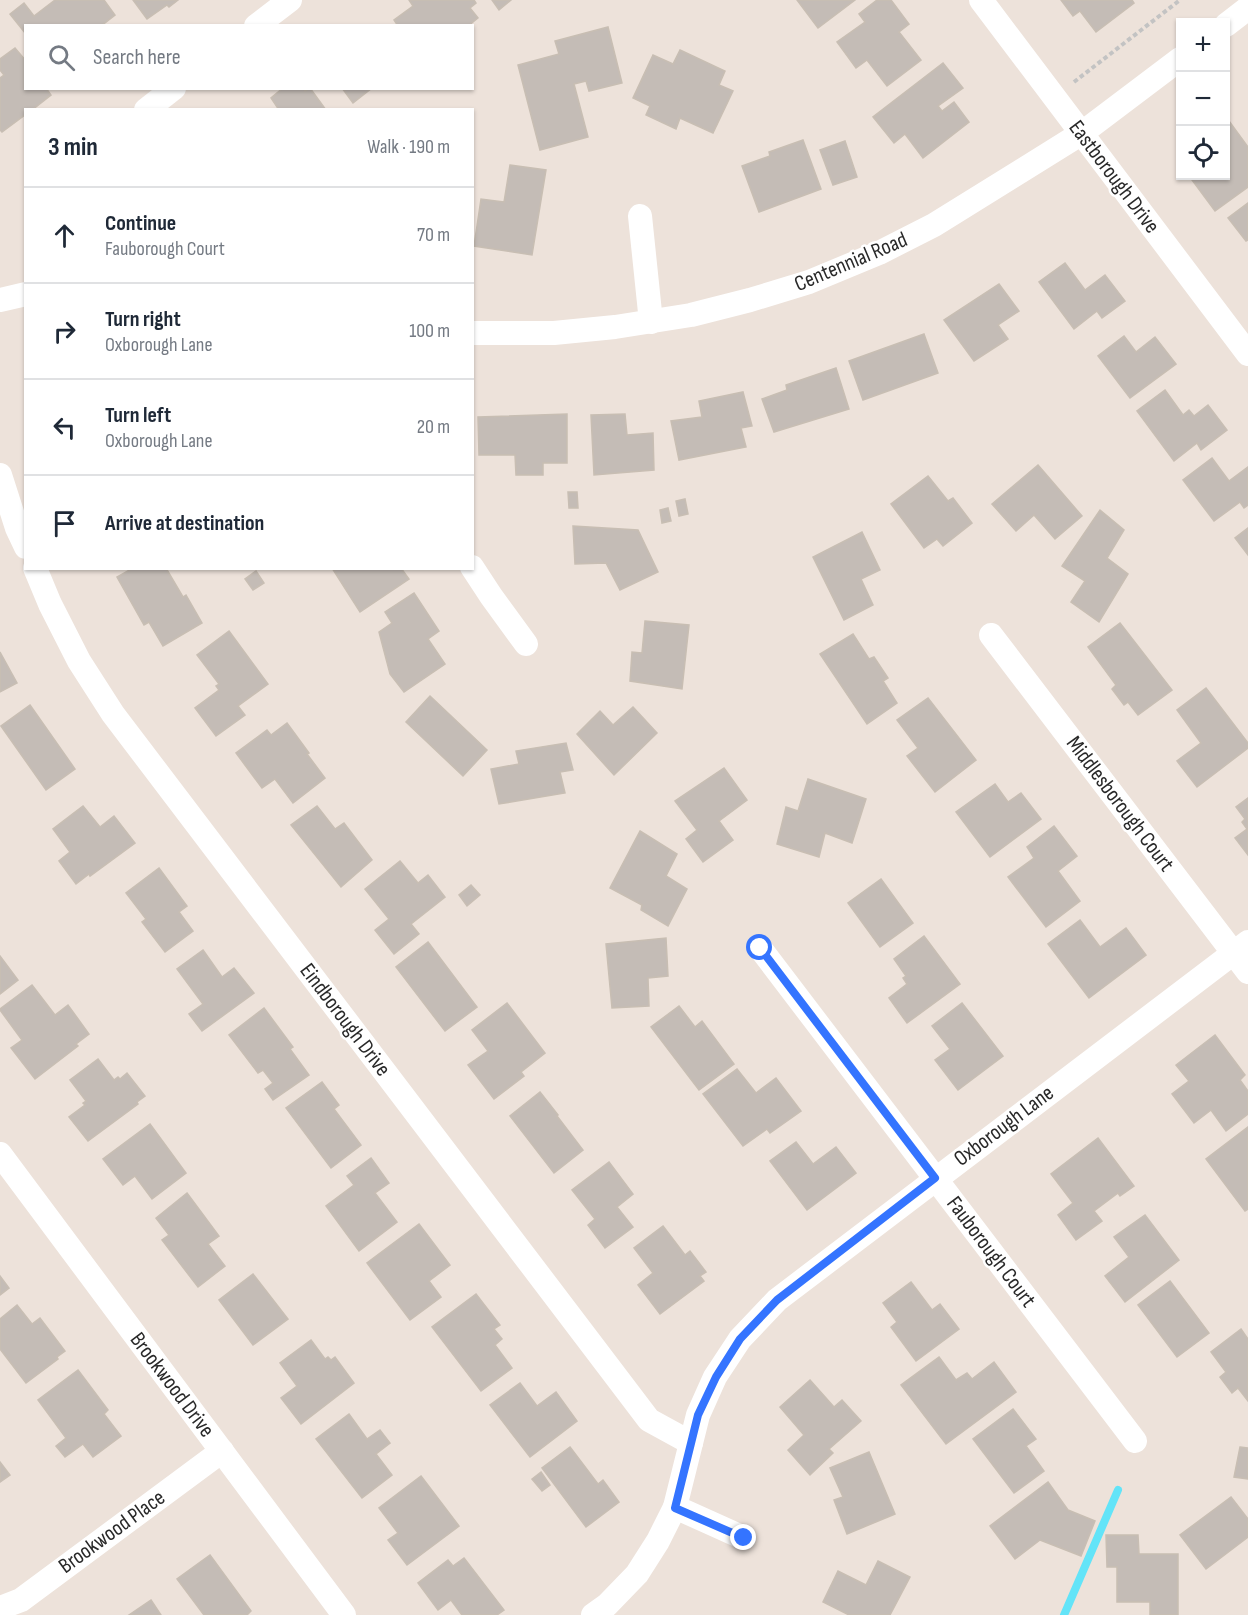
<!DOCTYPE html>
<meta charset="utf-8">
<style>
:root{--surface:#fff;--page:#f6f6f7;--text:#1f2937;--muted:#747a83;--line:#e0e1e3}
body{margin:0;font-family:"Sofia Sans Condensed",sans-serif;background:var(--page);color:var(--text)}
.controls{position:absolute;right:18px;top:18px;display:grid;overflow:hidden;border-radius:0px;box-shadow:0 2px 4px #0004}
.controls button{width:54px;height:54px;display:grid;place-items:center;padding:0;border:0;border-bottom:2px solid var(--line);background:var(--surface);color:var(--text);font:30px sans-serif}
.stop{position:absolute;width:18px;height:18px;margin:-14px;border:4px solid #3474ff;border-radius:50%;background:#fff}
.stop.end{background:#3474ff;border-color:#fff;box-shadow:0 2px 6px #0008}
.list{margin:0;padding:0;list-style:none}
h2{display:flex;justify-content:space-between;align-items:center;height:78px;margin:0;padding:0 24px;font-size:26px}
h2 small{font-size:20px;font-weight:400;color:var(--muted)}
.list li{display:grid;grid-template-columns:39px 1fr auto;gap:18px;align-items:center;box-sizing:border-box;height:96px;padding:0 24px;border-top:2px solid var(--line)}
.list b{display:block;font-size:22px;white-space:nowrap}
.list p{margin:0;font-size:20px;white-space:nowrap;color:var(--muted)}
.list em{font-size:20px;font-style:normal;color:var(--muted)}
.icon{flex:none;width:33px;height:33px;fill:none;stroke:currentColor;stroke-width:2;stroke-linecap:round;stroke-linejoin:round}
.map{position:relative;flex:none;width:1248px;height:1615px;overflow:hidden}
.search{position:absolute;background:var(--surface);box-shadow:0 2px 4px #0004;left:24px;top:24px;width:450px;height:66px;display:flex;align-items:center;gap:15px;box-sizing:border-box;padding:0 21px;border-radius:0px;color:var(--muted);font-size:22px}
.panel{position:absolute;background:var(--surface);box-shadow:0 2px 4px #0004;left:24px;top:108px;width:450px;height:462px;border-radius:0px}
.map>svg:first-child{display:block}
</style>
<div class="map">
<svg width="1248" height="1615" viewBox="0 0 1248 1615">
<rect width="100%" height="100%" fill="#ede2da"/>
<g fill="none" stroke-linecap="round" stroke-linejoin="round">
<polyline stroke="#63e4f8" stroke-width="8" points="1064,1615 1118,1490"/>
</g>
<g fill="#c4bcb6" stroke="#c8beb3" stroke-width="1.5">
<polygon points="55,0 104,0 115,15 101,26 26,26 26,34 10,14 24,3 34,16"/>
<polygon points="133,0 178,0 169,7 167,5 147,19"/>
<polygon points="409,0 474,0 476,3 470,8 478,18 468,26 398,26 394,20 413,6"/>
<polygon points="492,0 511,0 499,10"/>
<polygon points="797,0 855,0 818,28"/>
<polygon points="877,0 891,0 909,24 899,32 921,60 887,86 867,60 856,68 837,42 865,22 859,14"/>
<polygon points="1061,0 1132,0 1134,3 1096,32 1080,11 1073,16"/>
<polygon points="608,27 622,83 589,91 586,81 574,84 588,137 540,150 518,65 559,54 555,41"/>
<polygon points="15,48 26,61 26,88 46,88 51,95 32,110 26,110 26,114 2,132 0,130 0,78 4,75 0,70 0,59"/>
<polygon points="680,50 725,71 719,85 733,91 713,133 680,118 676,129 646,115 650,106 633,98 653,55 673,64"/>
<polygon points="943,63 963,88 938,106 942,111 954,102 969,122 923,158 905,134 894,143 873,117"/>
<polygon points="283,88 303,88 305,91 310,88 326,110 279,110 271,98"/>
<polygon points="342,88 372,88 353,103"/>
<polygon points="1229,121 1248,147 1248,187 1215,211 1192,180 1198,176 1226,176 1226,124"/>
<polygon points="803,140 821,189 759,212 742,166 770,156 769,152"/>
<polygon points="845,141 857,177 833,185 820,150"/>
<polygon points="510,165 546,170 532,255 474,246 481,199 504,202"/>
<polygon points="1248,203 1248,240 1246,241 1228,218"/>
<polygon points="1065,263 1085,290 1105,275 1125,301 1102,318 1097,311 1074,329 1039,282"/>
<polygon points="999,284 1019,311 998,325 1008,339 974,361 944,320"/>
<polygon points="924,334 938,373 863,400 849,361"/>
<polygon points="1124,336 1136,352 1155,337 1176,364 1130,398 1098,356"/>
<polygon points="836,368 849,409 774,432 762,399 787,390 786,385"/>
<polygon points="1165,390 1183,415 1189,410 1194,416 1208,405 1227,430 1201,450 1197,443 1174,461 1137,411"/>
<polygon points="743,392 752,426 741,428 746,447 679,460 671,421 702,417 699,401"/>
<polygon points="567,414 567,463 543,463 543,475 516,475 515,455 479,455 478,417"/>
<polygon points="625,414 627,435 653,433 654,470 594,475 591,415"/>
<polygon points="1212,458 1229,481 1248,467 1248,505 1244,508 1240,502 1214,521 1183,480"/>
<polygon points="1038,465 1082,516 1055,539 1034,515 1016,531 992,504"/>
<polygon points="928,476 948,501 953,498 972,523 943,546 937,539 924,548 891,504"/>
<polygon points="568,492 577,492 578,508 569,508"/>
<polygon points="685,499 688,514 679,516 676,501"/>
<polygon points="668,508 671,521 662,523 660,510"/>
<polygon points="1100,510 1124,530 1107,558 1128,574 1099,622 1071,602 1085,581 1062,566"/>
<polygon points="573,526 638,530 658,572 620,590 606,563 575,564"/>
<polygon points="1248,528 1248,555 1235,538"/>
<polygon points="862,532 880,570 861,579 873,605 844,620 813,557"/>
<polygon points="133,568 166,568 183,597 186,595 202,623 163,646 149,622 144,625 117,577"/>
<polygon points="332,568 401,568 409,579 360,612"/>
<polygon points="256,571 264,583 253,590 245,579"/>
<polygon points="414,593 439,631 428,639 445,664 404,692 390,674 379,632 392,623 385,612"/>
<polygon points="645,621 689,625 682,689 630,681 632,652 642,653"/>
<polygon points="1120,623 1172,690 1138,715 1128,702 1124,705 1112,689 1116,685 1088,647"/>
<polygon points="229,631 268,684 238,706 245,715 216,736 195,708 219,690 216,686 219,684 197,655"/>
<polygon points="853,634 869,659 874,657 888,678 883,681 897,703 867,724 820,654"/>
<polygon points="0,652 17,683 0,692"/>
<polygon points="1206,688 1248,743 1248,748 1197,787 1177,761 1201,743 1177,710"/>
<polygon points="430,696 487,750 463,776 406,722"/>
<polygon points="928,698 976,760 935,792 907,756 918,748 897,720"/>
<polygon points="30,705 75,769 46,790 1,726"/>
<polygon points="633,707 657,733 614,775 577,734 600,711 613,725"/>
<polygon points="287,723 309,753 307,754 325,778 293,803 275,779 262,788 236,753 267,730 271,735"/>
<polygon points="566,743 573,770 560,772 565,793 499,804 491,769 519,764 516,751"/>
<polygon points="724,768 747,800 719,821 733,840 703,862 686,839 697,830 675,801"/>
<polygon points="808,779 866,799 852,843 825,833 819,857 777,844 786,807 798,811"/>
<polygon points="995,784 1008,802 1021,793 1041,819 990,857 956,812"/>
<polygon points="1248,798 1248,855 1235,838 1247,829 1242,822 1245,819 1236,807"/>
<polygon points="83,806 100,827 114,816 135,843 90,876 89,874 76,884 59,861 70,852 53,829"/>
<polygon points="317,806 335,829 344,823 372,860 341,887 291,825"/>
<polygon points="1054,826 1077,856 1058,871 1080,901 1046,927 1008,877 1034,858 1027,847"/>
<polygon points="640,831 677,854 666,876 687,889 668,926 641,910 642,905 610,888"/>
<polygon points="400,861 418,883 428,875 445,897 411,924 419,934 394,954 375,930 389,919 365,889"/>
<polygon points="159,868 187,906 179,912 193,931 165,952 142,922 146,919 126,893"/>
<polygon points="881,879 913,923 880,947 848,903"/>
<polygon points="471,885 480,895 467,906 459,895"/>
<polygon points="1080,920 1100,947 1126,928 1146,955 1089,998 1048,944"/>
<polygon points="924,936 960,984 907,1023 889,998 907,984 903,978 906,976 894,959"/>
<polygon points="666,938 668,976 648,978 649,1006 612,1008 606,944"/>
<polygon points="428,942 477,1007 445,1031 396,967"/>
<polygon points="203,950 222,977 234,968 254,993 202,1031 189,1014 203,1004 177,969"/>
<polygon points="0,956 18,980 0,994"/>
<polygon points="32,985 55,1015 68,1005 89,1034 76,1044 78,1046 35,1079 11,1048 22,1040 0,1010 0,1009"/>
<polygon points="507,1003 545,1053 521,1072 524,1076 494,1099 468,1065 488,1051 472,1030"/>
<polygon points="962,1003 1003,1056 958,1090 935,1060 950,1049 932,1026"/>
<polygon points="679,1006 695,1027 702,1021 734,1064 699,1090 651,1027"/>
<polygon points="264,1008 293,1047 290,1049 309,1075 273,1100 265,1089 273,1083 263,1070 258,1073 229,1035"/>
<polygon points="1215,1035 1245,1075 1240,1080 1248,1091 1248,1114 1226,1131 1211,1110 1194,1123 1172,1094 1189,1081 1176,1065"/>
<polygon points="98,1059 114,1080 118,1077 120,1079 127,1073 145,1096 137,1102 138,1104 88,1141 69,1117 85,1105 83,1103 86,1101 70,1080"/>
<polygon points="737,1069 756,1093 776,1078 801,1111 770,1133 767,1129 743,1146 703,1094"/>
<polygon points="322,1082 339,1105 334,1109 361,1145 331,1168 286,1108"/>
<polygon points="540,1092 558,1115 557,1116 583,1150 554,1173 510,1116"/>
<polygon points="150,1124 186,1173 152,1199 135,1176 123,1185 103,1159"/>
<polygon points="1248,1127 1248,1209 1245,1211 1206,1159"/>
<polygon points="1098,1138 1134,1186 1120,1196 1118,1193 1094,1211 1102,1221 1076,1240 1058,1215 1073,1203 1051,1174"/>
<polygon points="796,1142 813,1164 836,1147 856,1173 807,1210 770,1161"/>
<polygon points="371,1158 389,1183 375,1193 397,1222 359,1251 326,1206 354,1185 347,1176"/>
<polygon points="609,1162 633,1194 617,1207 633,1227 605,1248 588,1225 595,1219 572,1190"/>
<polygon points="187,1193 219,1236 208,1244 225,1266 198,1287 162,1240 169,1235 156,1218"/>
<polygon points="1145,1215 1179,1260 1125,1302 1105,1276 1129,1257 1114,1237"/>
<polygon points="419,1224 450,1265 429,1281 441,1297 410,1320 367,1263"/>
<polygon points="663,1226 685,1255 690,1251 706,1272 700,1276 704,1281 660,1314 638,1285 653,1273 634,1248"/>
<polygon points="253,1274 288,1319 253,1345 219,1300"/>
<polygon points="0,1276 9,1288 0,1295"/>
<polygon points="1170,1281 1209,1333 1177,1357 1138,1305"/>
<polygon points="911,1282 932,1310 940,1304 959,1329 916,1361 891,1327 897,1322 883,1303"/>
<polygon points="476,1294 500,1325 494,1329 502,1339 495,1345 512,1368 481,1391 432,1327"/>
<polygon points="17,1305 32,1324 40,1318 65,1351 57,1357 58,1359 26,1383 0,1349 0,1319"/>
<polygon points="1241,1329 1248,1339 1248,1401 1238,1388 1232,1393 1220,1377 1226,1372 1211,1352"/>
<polygon points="311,1340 325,1359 328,1357 331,1360 335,1357 354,1383 301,1424 281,1398 297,1386 280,1363"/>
<polygon points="939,1357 956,1380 967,1373 972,1379 994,1362 1016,1392 946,1444 901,1385"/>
<polygon points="78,1370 108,1410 104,1414 121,1436 93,1457 83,1444 65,1457 56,1446 66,1438 38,1400"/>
<polygon points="810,1380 834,1407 842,1400 861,1421 829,1449 833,1453 810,1475 788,1450 804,1435 780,1407"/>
<polygon points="520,1383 537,1406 556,1392 577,1421 530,1457 490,1405"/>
<polygon points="1013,1409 1036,1439 1026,1446 1044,1471 1014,1493 973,1439"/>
<polygon points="349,1414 367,1439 380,1430 390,1443 376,1454 392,1475 362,1498 316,1439"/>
<polygon points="570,1447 598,1484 603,1480 619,1502 586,1527 542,1468"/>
<polygon points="1240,1447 1248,1448 1248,1479 1234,1477"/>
<polygon points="869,1452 895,1514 847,1534 834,1500 843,1497 830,1468"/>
<polygon points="0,1462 10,1475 0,1482"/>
<polygon points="541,1472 550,1485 542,1491 532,1479"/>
<polygon points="421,1476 459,1526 407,1565 388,1540 398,1533 379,1508"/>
<polygon points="1048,1482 1068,1510 1095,1521 1081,1556 1040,1540 1015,1559 990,1526"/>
<polygon points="1231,1497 1248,1519 1248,1537 1206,1569 1180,1535"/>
<polygon points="1106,1535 1138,1535 1139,1554 1178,1554 1178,1615 1150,1615 1150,1602 1117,1602 1117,1567 1107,1567"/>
<polygon points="210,1555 251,1611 247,1615 204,1615 177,1579"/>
<polygon points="464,1558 504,1610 497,1615 462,1615 451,1600 438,1610 418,1583 448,1560 453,1566"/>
<polygon points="878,1561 910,1577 890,1615 849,1615 823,1602 838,1571 866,1585"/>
<polygon points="151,1600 161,1615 129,1615"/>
</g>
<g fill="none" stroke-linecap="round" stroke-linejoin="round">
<polyline stroke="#c3c3c3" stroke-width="4" stroke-dasharray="4.5 3" stroke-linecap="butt" points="1074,82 1180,0"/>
<g stroke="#fff" stroke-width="24">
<polyline points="981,0 1248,354"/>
<polyline points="1226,25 1248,8"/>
<polyline points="256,26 290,0"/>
<polyline points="146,110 174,88"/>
<polyline points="640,216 651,322"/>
<polyline points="0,300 26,294"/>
<polyline points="472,333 554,333 615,327 691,315 750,300 809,282 879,253 934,225 1082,133 1180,59"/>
<polyline points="0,475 17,528 26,547"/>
<polyline points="472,567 491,596 526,644"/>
<polyline points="35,568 50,604 79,661 113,714 649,1420 691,1443"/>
<polyline points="991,635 1248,972"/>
<polyline points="760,948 1135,1441"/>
<polyline points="0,1154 344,1615"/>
<polyline points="675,1507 744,1538"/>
<polyline points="0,1608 21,1600 222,1451"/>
<polyline points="593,1615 607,1605 637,1574 658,1541 675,1507 698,1415 715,1377 740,1339 777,1300 1248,942"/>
</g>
</g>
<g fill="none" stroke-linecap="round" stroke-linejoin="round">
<polyline stroke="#3474ff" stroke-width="8" points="744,1538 675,1508 698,1415 716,1377 740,1339 777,1300 935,1178 760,948"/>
</g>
<g text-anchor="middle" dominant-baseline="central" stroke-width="5" stroke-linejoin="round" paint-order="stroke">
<g font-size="22" fill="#292929" stroke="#fff">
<text transform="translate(1114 177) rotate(53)">Eastborough Drive</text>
<text transform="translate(851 262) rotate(-23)">Centennial Road</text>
<text transform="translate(1120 804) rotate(53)">Middlesborough Court</text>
<text transform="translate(345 1020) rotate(53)">Eindborough Drive</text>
<text transform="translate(1004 1126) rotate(-37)">Oxborough Lane</text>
<text transform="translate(991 1252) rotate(53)">Fauborough Court</text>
<text transform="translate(172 1385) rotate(53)">Brookwood Drive</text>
<text transform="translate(112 1532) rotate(-36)">Brookwood Place</text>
</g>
</g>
</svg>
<div class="controls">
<button>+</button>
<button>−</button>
<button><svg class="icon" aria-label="locate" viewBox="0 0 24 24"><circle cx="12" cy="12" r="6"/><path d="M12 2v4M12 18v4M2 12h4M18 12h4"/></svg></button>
</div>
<div class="stop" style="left:760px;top:948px"></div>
<div class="stop end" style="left:744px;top:1538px"></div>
<div class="search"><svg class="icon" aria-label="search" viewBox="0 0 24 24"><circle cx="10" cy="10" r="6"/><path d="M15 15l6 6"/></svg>Search here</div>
<section class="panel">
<h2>3 min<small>Walk · 190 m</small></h2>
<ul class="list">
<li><svg class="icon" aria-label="ahead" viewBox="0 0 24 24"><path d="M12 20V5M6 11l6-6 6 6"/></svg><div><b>Continue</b><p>Fauborough Court</p></div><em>70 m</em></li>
<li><svg class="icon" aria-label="right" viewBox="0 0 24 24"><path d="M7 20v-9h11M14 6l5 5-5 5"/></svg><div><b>Turn right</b><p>Oxborough Lane</p></div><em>100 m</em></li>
<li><svg class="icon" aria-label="left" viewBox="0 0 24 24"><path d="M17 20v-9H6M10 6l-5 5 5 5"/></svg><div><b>Turn left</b><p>Oxborough Lane</p></div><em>20 m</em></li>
<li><svg class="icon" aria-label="arrive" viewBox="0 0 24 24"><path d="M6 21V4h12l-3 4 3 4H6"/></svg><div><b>Arrive at destination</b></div></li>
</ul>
</section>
</div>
